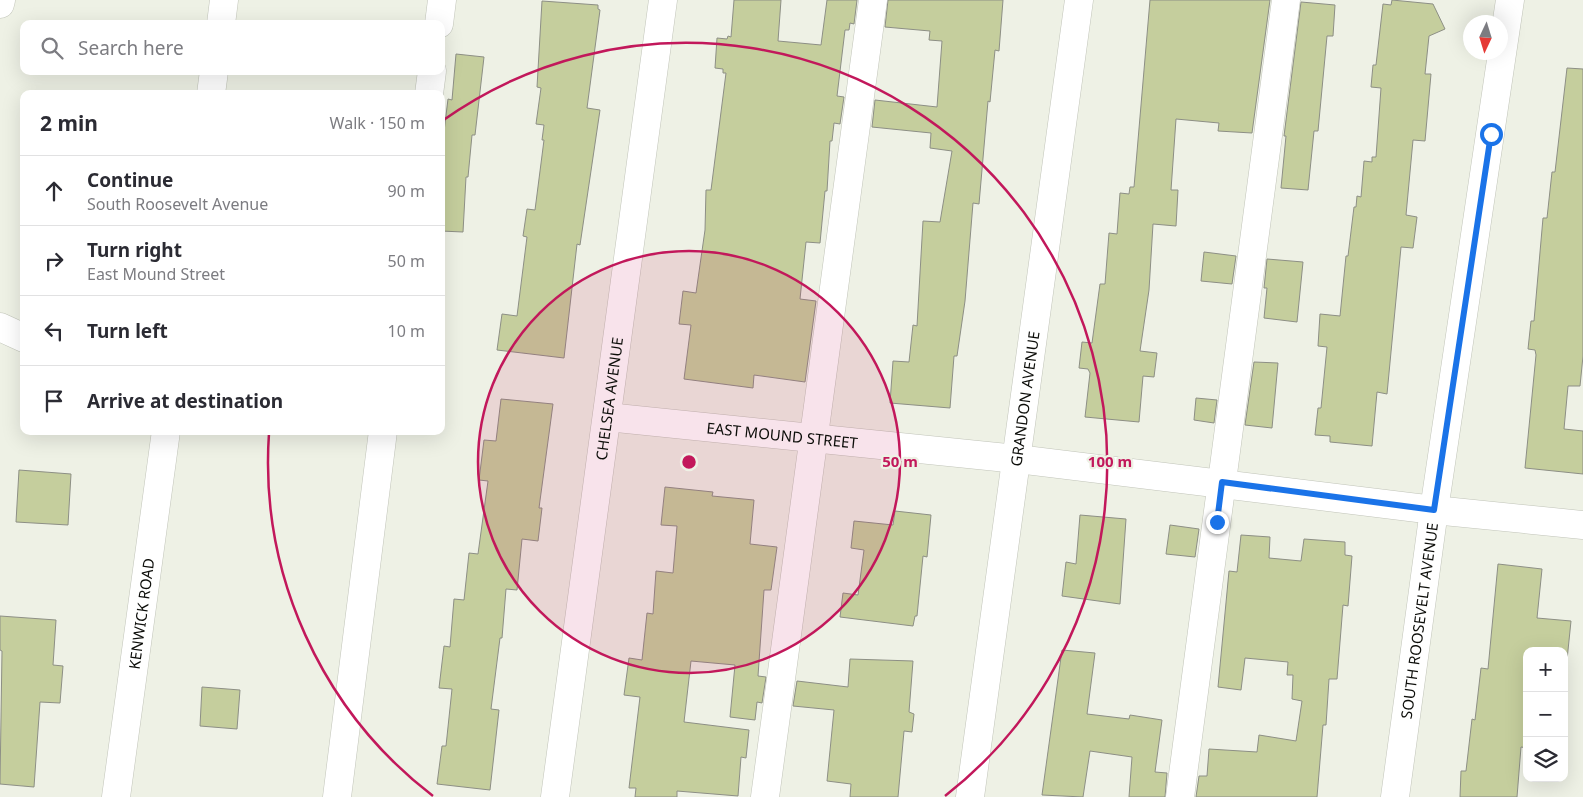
<!DOCTYPE html>
<meta charset="utf-8">
<style>
:root{--surface:#fff;--page:#f2f2f3;--text:#2b2b33;--muted:#7c7c81;--line:#e1e1e2}
body{margin:0;font-family:"Noto Sans",sans-serif;background:var(--page);color:var(--text)}
.controls{position:absolute;right:15px;bottom:15px;display:grid;overflow:hidden;border-radius:10px;box-shadow:0 5px 20px #0002}
.controls button{width:45px;height:45px;display:grid;place-items:center;padding:0;border:0;border-bottom:1px solid var(--line);background:var(--surface);color:var(--text);font:25px sans-serif}
.compass{position:absolute;left:1463px;top:15px;width:45px;height:45px;border-radius:50%;background:var(--surface);box-shadow:0 5px 20px #0002;rotate:184deg}
.stop{position:absolute;width:15px;height:15px;margin:-11px;border:4px solid #1a73e8;border-radius:50%;background:#fff}
.stop.end{background:#1a73e8;border-color:#fff;box-shadow:0 1px 5px #0008}
.list{margin:0;padding:0;list-style:none}
h2{display:flex;justify-content:space-between;align-items:center;height:65px;margin:0;padding:0 20px;font-size:21px}
h2 small{font-size:16px;font-weight:400;color:var(--muted)}
.list li{display:grid;grid-template-columns:32px 1fr auto;gap:15px;align-items:center;box-sizing:border-box;height:70px;padding:0 20px;border-top:1px solid var(--line)}
.list b{display:block;font-size:19px;white-space:nowrap}
.list p{margin:0;font-size:16px;white-space:nowrap;color:var(--muted)}
.list em{font-size:16px;font-style:normal;color:var(--muted)}
.icon{flex:none;width:28px;height:28px;fill:none;stroke:currentColor;stroke-width:2;stroke-linecap:round;stroke-linejoin:round}
.map{position:relative;flex:none;width:1583px;height:797px;overflow:hidden}
.search{position:absolute;background:var(--surface);box-shadow:0 5px 20px #0002;left:20px;top:20px;width:425px;height:55px;display:flex;align-items:center;gap:12px;box-sizing:border-box;padding:0 18px;border-radius:10px;color:var(--muted);font-size:19px}
.panel{position:absolute;background:var(--surface);box-shadow:0 5px 20px #0002;left:20px;top:90px;width:425px;height:345px;border-radius:10px}
.map>svg:first-child{display:block}
</style>
<div class="map">
<svg width="1583" height="797" viewBox="0 0 1583 797">
<rect width="100%" height="100%" fill="#eef1e5"/>
<g fill="#c5ce9d" stroke="#8d8f85">
<polygon points="734,0 781,0 778,41 821,45 827,0 857,0 854,24 850,23 849,30 845,30 837,96 844,97 840,124 834,123 832,141 830,141 827,191 825,191 820,243 806,242 800,299 816,301 805,382 754,375 753,388 684,379 691,325 679,324 683,291 696,293 705,230 706,190 711,190 726,73 723,73 723,69 715,68 717,38 727,39 728,36 731,37"/>
<polygon points="888,0 1003,0 999,51 995,50 990,102 988,101 979,204 973,203 965,301 957,356 954,356 950,408 890,403 893,361 909,362 913,325 917,326 923,221 940,222 952,151 930,148 931,133 872,127 875,100 937,107 942,41 929,40 930,31 885,27"/>
<polygon points="1150,0 1270,0 1252,133 1218,131 1219,123 1176,119 1171,190 1178,190 1176,226 1153,224 1149,290 1140,351 1157,353 1154,377 1143,376 1139,422 1085,417 1090,373 1088,369 1079,368 1082,342 1092,343 1100,284 1105,284 1109,233 1117,234 1120,193 1129,194 1130,187 1134,187"/>
<polygon points="1392,0 1433,4 1445,29 1429,36 1425,74 1431,74 1425,141 1413,140 1406,215 1417,217 1413,248 1401,247 1387,394 1377,392 1372,446 1330,442 1330,436 1315,435 1318,408 1321,408 1327,347 1318,346 1320,314 1340,316 1346,256 1348,256 1354,207 1356,207 1357,196 1361,197 1364,161 1372,162 1372,157 1376,157 1381,88 1371,87 1373,65 1376,65 1383,4 1391,5"/>
<polygon points="542,1 598,5 598,9 600,10 587,108 600,110 580,245 577,244 564,358 497,350 502,314 517,316 527,237 523,236 527,209 535,210 544,140 542,140 544,125 536,124 541,88 537,87"/>
<polygon points="1301,2 1335,5 1333,36 1327,36 1318,131 1314,131 1308,190 1281,188 1286,136 1284,136"/>
<polygon points="456,54 484,57 475,135 472,135 468,177 466,177 463,232 441,231 441,156 448,99 452,100"/>
<polygon points="1567,68 1583,69 1583,356 1580,386 1568,386 1564,429 1583,431 1583,474 1525,468 1536,355 1535,350 1528,349 1531,321 1534,321 1543,218 1547,218 1552,172 1555,172"/>
<polygon points="1204,252 1236,256 1232,284 1201,281"/>
<polygon points="1267,259 1303,262 1297,322 1264,318 1267,288 1264,288"/>
<polygon points="1254,362 1278,363 1272,428 1245,425"/>
<polygon points="1196,398 1217,400 1214,423 1194,420"/>
<polygon points="501,399 553,404 539,508 542,508 538,541 522,539 517,590 506,589 502,638 500,638 491,709 499,710 490,790 437,784 442,746 446,746 452,689 439,688 444,646 450,647 454,599 464,600 469,553 478,554 488,481 479,480 484,440 496,441"/>
<polygon points="19,470 71,474 68,525 16,522"/>
<polygon points="665,487 713,492 712,496 754,500 750,544 777,547 771,590 764,590 758,676 766,677 762,703 757,702 755,720 730,717 735,665 691,661 684,722 749,730 746,758 741,757 738,796 677,791 677,797 635,797 636,788 629,788 640,697 624,695 629,658 642,660 647,613 653,614 656,571 673,573 677,526 661,525"/>
<polygon points="895,511 931,515 927,557 923,556 917,616 915,616 913,626 840,617 843,593 858,595 864,550 851,548 854,521 893,525"/>
<polygon points="1080,515 1126,519 1120,604 1062,596 1066,562 1076,564"/>
<polygon points="1170,525 1199,529 1195,557 1166,554"/>
<polygon points="1241,535 1270,537 1269,558 1301,561 1304,539 1345,542 1345,555 1352,556 1348,606 1343,605 1337,679 1329,679 1326,725 1323,725 1317,797 1196,797 1199,776 1207,776 1209,749 1257,752 1259,735 1296,741 1302,701 1292,699 1293,675 1287,675 1288,662 1245,658 1241,690 1218,687 1229,571 1237,572"/>
<polygon points="1498,564 1542,569 1537,618 1571,621 1567,660 1564,659 1564,651 1527,651 1527,748 1521,747 1517,797 1460,797 1461,771 1466,771 1472,719 1475,720 1481,668 1488,669"/>
<polygon points="0,616 56,620 53,665 63,666 60,703 40,702 34,787 0,784 2,651 0,650"/>
<polygon points="1062,650 1095,653 1087,714 1129,719 1130,715 1162,720 1155,772 1167,773 1165,797 1129,797 1132,757 1090,751 1083,797 1042,795"/>
<polygon points="850,659 913,661 909,712 914,714 912,732 904,731 898,797 850,797 851,784 827,781 834,710 793,706 797,681 848,687"/>
<polygon points="202,687 240,690 237,729 200,726"/>
</g>
<g fill="none" stroke-linecap="round" stroke-linejoin="round">
<defs>
<g id="minor">
<polyline points="0,4 1,0"/>
<polyline points="221,24 224,0"/>
<polyline points="439,24 442,0"/>
<polyline points="211,94 214,71"/>
<polyline points="429,94 432,71"/>
<polyline points="0,327 24,338"/>
<path id="s1" d="M607 417 1017 459 1434 510 1583 525"/>
<path id="s2" d="M116 797 166 431"/>
<polyline points="337,797 383,431"/>
<path id="s3" d="M555 797 663 0"/>
<polyline points="765,797 873,0"/>
<path id="s4" d="M970 797 1079 0"/>
<polyline points="1180,797 1286,0"/>
<path id="s5" d="M1395 797 1434 510 1510 0"/>
</g>
</defs>
<use href="#minor" stroke="#c1c4b9" stroke-width="29"/>
<use href="#minor" stroke="#fff" stroke-width="28"/>
</g>
<g fill="none" stroke-linecap="round" stroke-linejoin="round">
<polyline stroke="#1a73e8" stroke-width="6" points="1217,522 1222,482 1434,510 1491,134"/>
</g>
<circle cx="689" cy="462" r="211" fill="#c2185b" fill-opacity=".12"/>
<g fill="none" stroke="#c2185b" stroke-width="2.5">
<circle cx="689" cy="462" r="211"/>
<path d="M433 796A421 421 0 0 1 269 433M442 121A421 421 0 0 1 945 796"/>
</g>
<g text-anchor="middle" dominant-baseline="central" stroke-width="4.5" stroke-linejoin="round" paint-order="stroke">
<g font-size="15" fill="#0d0e0a" stroke="#eef1e5">
<text stroke="none"><textPath href="#s3" startOffset="402">CHELSEA AVENUE</textPath></text>
<text stroke="none"><textPath href="#s4" startOffset="402">GRANDON AVENUE</textPath></text>
<text stroke="none"><textPath href="#s1" startOffset="176">EAST MOUND STREET</textPath></text>
<text stroke="none"><textPath href="#s2" startOffset="185">KENWICK ROAD</textPath></text>
<text stroke="none"><textPath href="#s5" startOffset="178">SOUTH ROOSEVELT AVENUE</textPath></text>
</g>
</g>
<circle cx="689" cy="462" r="8" fill="#c2185b" stroke="#eef1e5" stroke-width="2.5"/>
<g font-size="15" text-anchor="middle" font-weight="bold" fill="#c2185b" stroke="#eef1e5" stroke-width="4.5" stroke-linejoin="round" paint-order="stroke">
<text x="900" y="467">50 m</text>
<text x="1110" y="467">100 m</text>
</g>
</svg>
<div class="controls">
<button>+</button>
<button>−</button>
<button><svg class="icon" aria-label="layers" viewBox="0 0 24 24"><path d="M12 4l9 5-9 5-9-5zM3 14l9 5 9-5"/></svg></button>
</div>
<svg class="compass" viewBox="-18 -18 36 36"><path d="M0-13l5 13h-10z" fill="#e53935"/><path d="M0 13l5-13h-10z" fill="#7c7c81"/></svg>
<div class="stop" style="left:1491px;top:134px"></div>
<div class="stop end" style="left:1217px;top:522px"></div>
<div class="search"><svg class="icon" aria-label="search" viewBox="0 0 24 24"><circle cx="10" cy="10" r="6"/><path d="M15 15l6 6"/></svg>Search here</div>
<section class="panel">
<h2>2 min<small>Walk · 150 m</small></h2>
<ul class="list">
<li><svg class="icon" aria-label="ahead" viewBox="0 0 24 24"><path d="M12 20V5M6 11l6-6 6 6"/></svg><div><b>Continue</b><p>South Roosevelt Avenue</p></div><em>90 m</em></li>
<li><svg class="icon" aria-label="right" viewBox="0 0 24 24"><path d="M7 20v-9h11M14 6l5 5-5 5"/></svg><div><b>Turn right</b><p>East Mound Street</p></div><em>50 m</em></li>
<li><svg class="icon" aria-label="left" viewBox="0 0 24 24"><path d="M17 20v-9H6M10 6l-5 5 5 5"/></svg><div><b>Turn left</b></div><em>10 m</em></li>
<li><svg class="icon" aria-label="arrive" viewBox="0 0 24 24"><path d="M6 21V4h12l-3 4 3 4H6"/></svg><div><b>Arrive at destination</b></div></li>
</ul>
</section>
</div>
